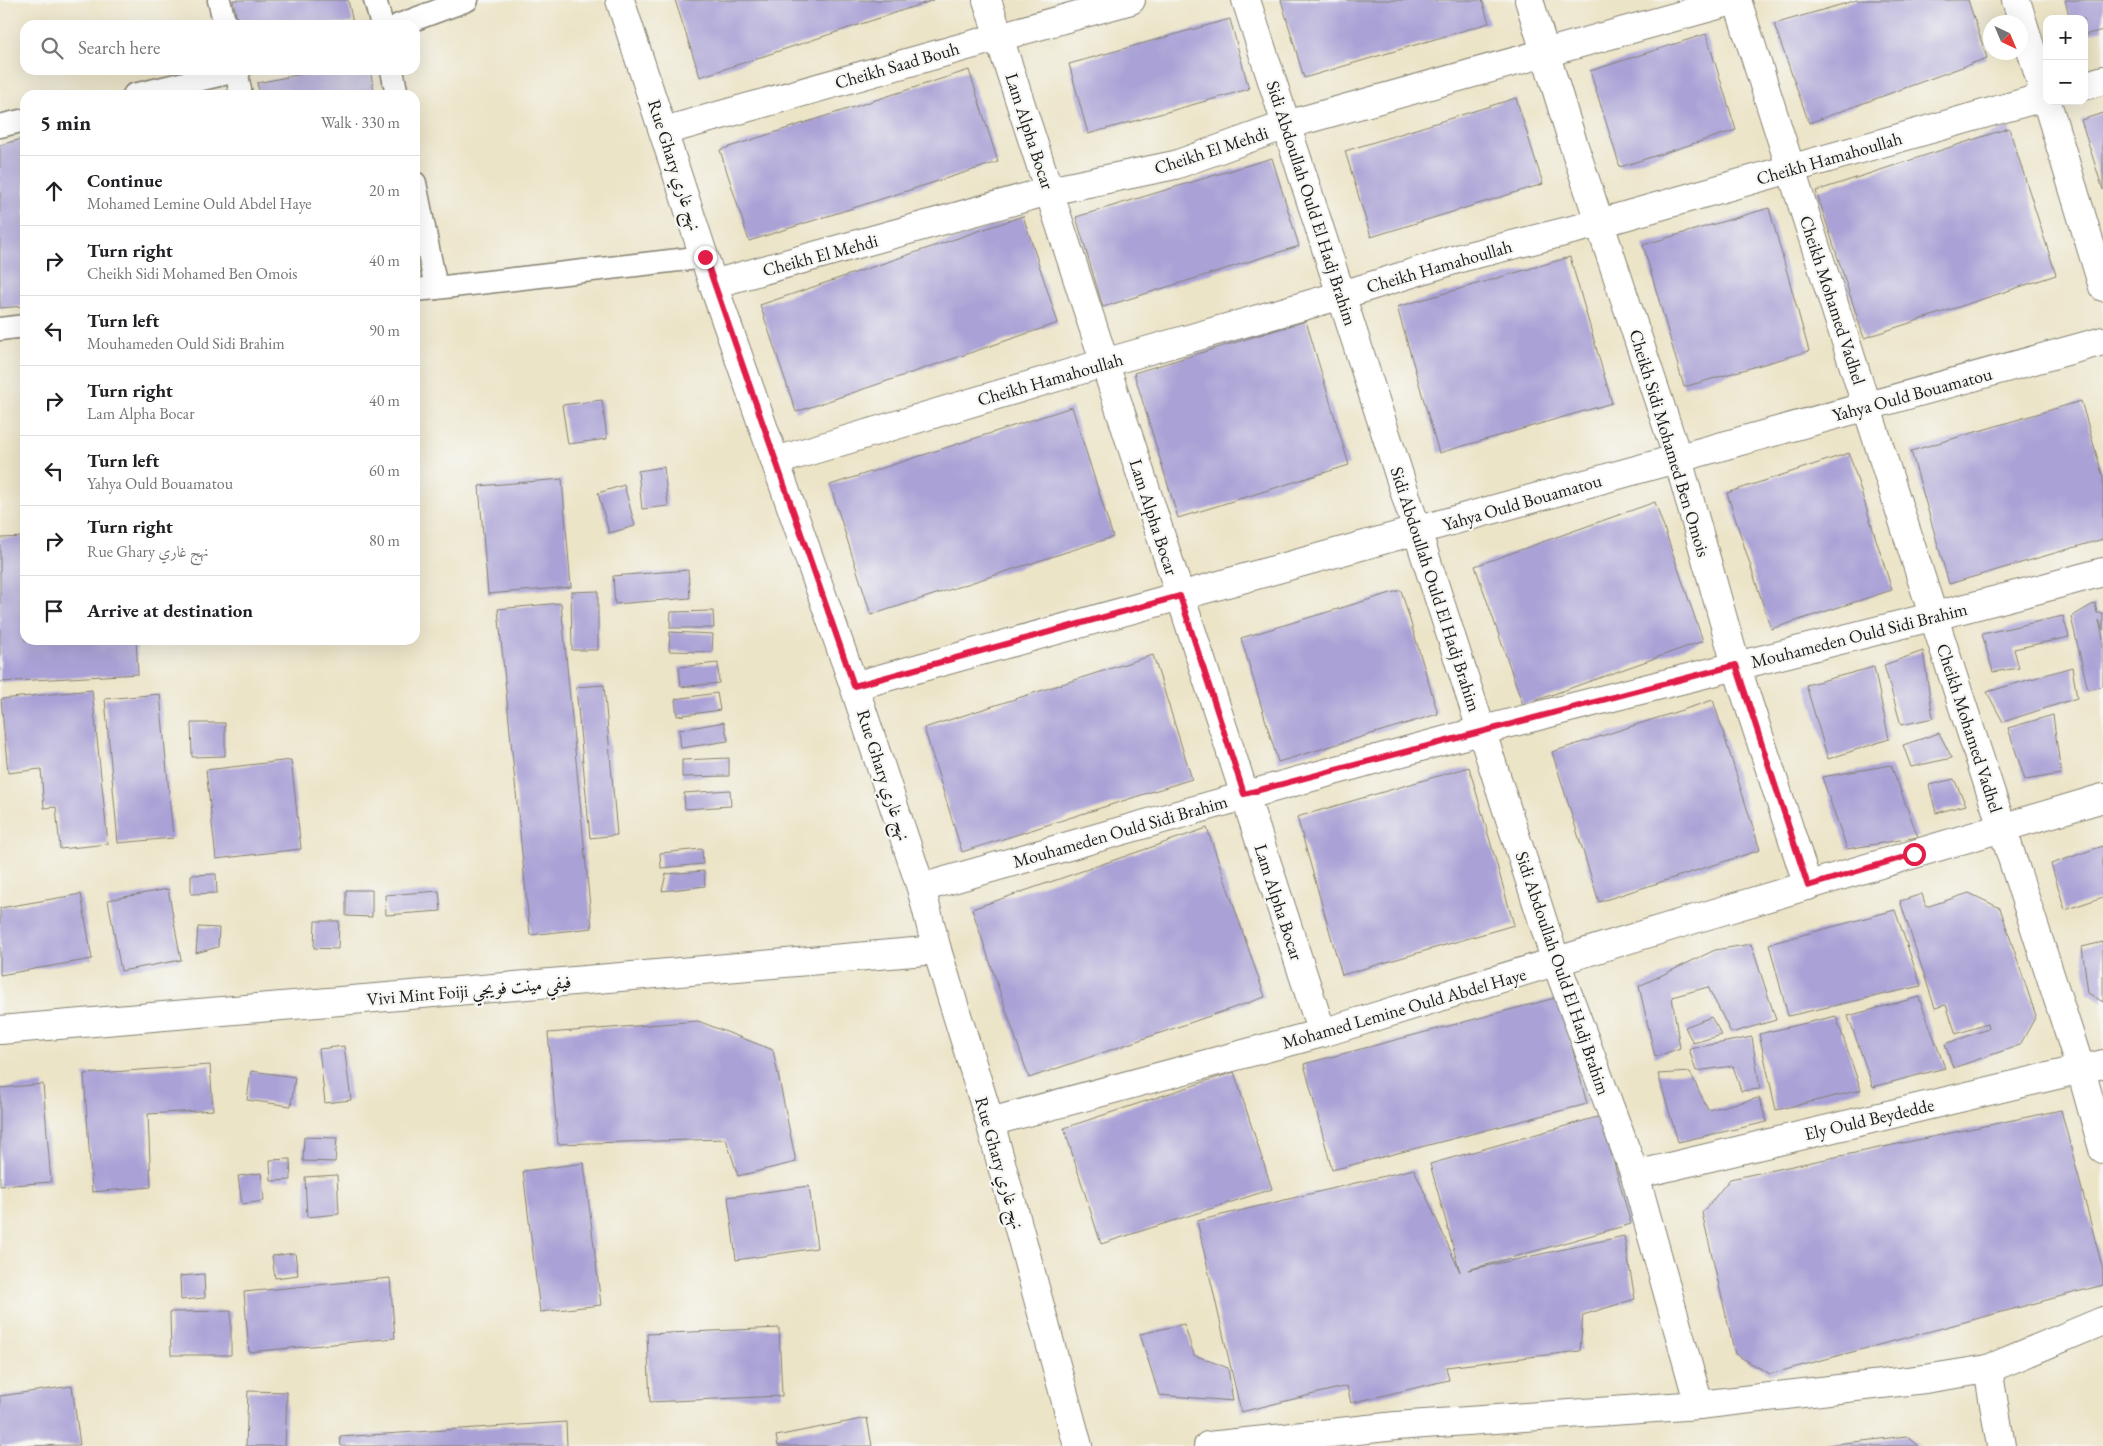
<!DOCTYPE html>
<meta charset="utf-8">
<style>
:root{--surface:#fff;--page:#f6f6f6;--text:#202124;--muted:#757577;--line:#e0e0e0}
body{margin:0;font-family:"EB Garamond",Amiri,serif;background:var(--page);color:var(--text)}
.controls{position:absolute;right:15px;top:15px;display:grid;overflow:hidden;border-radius:10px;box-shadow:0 5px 20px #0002}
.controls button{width:45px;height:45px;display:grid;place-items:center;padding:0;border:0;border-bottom:1px solid var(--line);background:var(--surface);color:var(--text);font:25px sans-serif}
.compass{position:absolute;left:1983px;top:15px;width:45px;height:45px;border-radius:50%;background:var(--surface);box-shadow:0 5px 20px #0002;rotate:136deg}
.stop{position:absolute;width:15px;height:15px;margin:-11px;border:4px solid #e11d48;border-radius:50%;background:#fff}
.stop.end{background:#e11d48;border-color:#fff;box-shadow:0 1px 5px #0008}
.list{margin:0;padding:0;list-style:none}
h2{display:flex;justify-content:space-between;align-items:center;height:65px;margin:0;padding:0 20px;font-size:21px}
h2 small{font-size:16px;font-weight:400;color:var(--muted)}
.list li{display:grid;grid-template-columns:32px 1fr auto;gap:15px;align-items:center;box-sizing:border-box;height:70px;padding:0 20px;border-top:1px solid var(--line)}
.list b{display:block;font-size:19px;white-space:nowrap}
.list p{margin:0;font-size:16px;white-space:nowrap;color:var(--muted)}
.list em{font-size:16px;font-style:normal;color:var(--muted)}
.icon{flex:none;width:28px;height:28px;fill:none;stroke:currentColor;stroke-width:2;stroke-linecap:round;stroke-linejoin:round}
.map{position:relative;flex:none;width:2103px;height:1446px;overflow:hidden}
.search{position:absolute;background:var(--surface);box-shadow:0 5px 20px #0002;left:20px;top:20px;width:400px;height:55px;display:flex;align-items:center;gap:12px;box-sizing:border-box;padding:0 18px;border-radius:15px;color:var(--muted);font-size:19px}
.panel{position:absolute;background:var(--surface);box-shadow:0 5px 20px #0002;left:20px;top:90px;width:400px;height:555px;border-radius:15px}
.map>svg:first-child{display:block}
</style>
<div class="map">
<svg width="2103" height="1446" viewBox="0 0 2103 1446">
<rect width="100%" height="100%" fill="#f6f6f2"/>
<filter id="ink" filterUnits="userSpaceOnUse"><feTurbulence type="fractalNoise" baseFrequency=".02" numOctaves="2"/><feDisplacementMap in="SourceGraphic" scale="10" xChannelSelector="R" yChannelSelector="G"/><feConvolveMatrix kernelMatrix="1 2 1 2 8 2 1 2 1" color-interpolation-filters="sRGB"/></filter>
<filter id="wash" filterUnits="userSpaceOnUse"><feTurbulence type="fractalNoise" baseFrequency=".0096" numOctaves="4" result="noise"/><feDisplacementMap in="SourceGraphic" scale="20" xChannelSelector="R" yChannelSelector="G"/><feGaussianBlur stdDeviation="1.12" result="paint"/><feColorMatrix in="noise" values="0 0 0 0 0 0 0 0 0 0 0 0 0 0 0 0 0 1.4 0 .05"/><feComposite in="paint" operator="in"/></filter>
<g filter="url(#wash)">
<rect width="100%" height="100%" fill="#ece4c7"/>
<g id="blocks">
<g fill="#aaa2d6">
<polygon points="233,0 348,0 353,23 238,25"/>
<polygon points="675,0 934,0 700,77"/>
<polygon points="1281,0 1482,0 1489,23 1304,78"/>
<polygon points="1857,0 1968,0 1987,58 1809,123 1774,24"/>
<polygon points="2065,0 2103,0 2103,30 2084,35 2084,19 2070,19"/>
<polygon points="1230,19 1249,89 1088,134 1069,64"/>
<polygon points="1706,34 1736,130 1620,167 1590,71"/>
<polygon points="322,70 370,70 375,95 260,95 257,83"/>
<polygon points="969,70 998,162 749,241 720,150"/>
<polygon points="1516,98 1543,184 1371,237 1345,151"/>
<polygon points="2103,113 2103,190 2081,120"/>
<polygon points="2009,128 2056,275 1864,338 1816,191"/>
<polygon points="25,138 25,306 0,308 0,145"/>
<polygon points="1272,158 1299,246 1103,307 1076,217"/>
<polygon points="1769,208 1809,351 1684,387 1643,245"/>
<polygon points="1023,216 1058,323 796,412 760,305"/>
<polygon points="1570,257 1612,403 1439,453 1397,307"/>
<polygon points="1306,321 1349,465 1178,518 1134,373"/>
<polygon points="602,400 607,439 568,444 562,405"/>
<polygon points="2081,401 2103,477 2103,539 1949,584 1911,451"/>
<polygon points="1072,407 1113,537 871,615 830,485"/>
<polygon points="1849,453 1892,590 1771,629 1727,493"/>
<polygon points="664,467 668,506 642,509 638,471"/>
<polygon points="562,479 571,587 488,594 479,486"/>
<polygon points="624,485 635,526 609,533 598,493"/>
<polygon points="1655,502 1703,641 1523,705 1475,566"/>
<polygon points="25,537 25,640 136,640 138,674 0,682 0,538"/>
<polygon points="688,570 690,598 615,604 613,576"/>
<polygon points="1401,590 1438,714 1278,762 1241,638"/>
<polygon points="598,591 598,650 572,650 571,592"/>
<polygon points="561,603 592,928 530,935 498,609"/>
<polygon points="2095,603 2097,613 2103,613 2103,630 2099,620 2103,638 2103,686 2088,690 2071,617"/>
<polygon points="713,611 714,628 670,628 671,612"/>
<polygon points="2063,616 2069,637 2014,649 2019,668 1993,672 1982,634"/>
<polygon points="670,632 713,634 712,652 669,651"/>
<polygon points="1923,651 1933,718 1901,725 1884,665"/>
<polygon points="1153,655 1192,779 962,852 924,728"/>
<polygon points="718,663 719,683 681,687 679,667"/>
<polygon points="1874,667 1889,739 1828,759 1806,685"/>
<polygon points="2072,667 2077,698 2003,722 1987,692"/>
<polygon points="604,685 617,835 590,838 576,687"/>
<polygon points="92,690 108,844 60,849 56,807 44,808 41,769 8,773 1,699"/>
<polygon points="717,693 720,710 677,716 675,699"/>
<polygon points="160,694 173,838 118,843 105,699"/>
<polygon points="1713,700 1760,850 1599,902 1552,752"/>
<polygon points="2053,715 2061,774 2025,780 2008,728"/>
<polygon points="724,722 728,741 681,748 679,730"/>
<polygon points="191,723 225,723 225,756 192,757"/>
<polygon points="1939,733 1952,758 1911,767 1903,745"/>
<polygon points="729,758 729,776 682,777 682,760"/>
<polygon points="291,760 301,849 216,859 206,770"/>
<polygon points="1891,765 1918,837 1847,849 1822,777"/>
<polygon points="1469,767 1514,925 1342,975 1297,817"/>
<polygon points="1954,779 1966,805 1936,813 1929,785"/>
<polygon points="730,790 731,806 685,809 684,793"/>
<polygon points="1207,828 1265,997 1029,1078 972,909"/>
<polygon points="2103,846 2103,897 2065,910 2051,864"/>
<polygon points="702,849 703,864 661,868 660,853"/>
<polygon points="704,871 705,886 662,891 666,874"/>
<polygon points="216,874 217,893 191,894 191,875"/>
<polygon points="168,889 181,960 121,971 108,900"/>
<polygon points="346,890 372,890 372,917 346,916"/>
<polygon points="439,891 441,911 386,915 385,895"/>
<polygon points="1969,893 2000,908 2036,1016 2020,1045 1953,1068 1945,1044 1988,1029 1987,1024 1956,1034 1946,1005 1935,1008 1900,901 1922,894 1926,907"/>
<polygon points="81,894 92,959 0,975 0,908"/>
<polygon points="1895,910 1921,986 1788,1016 1769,944"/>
<polygon points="315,921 339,921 338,949 314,948"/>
<polygon points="198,927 219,928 218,947 196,953"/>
<polygon points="2103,942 2103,1002 2088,993 2082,947"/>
<polygon points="1751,944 1776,1020 1731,1033 1708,987 1672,997 1680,1048 1655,1057 1639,986 1715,950"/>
<polygon points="1559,997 1587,1104 1332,1170 1304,1064"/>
<polygon points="1919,997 1945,1068 1873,1087 1848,1016"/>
<polygon points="1836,1016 1861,1090 1776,1110 1759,1034"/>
<polygon points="1711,1017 1722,1035 1693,1043 1685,1027"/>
<polygon points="698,1021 773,1050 796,1162 738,1176 726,1139 558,1144 548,1033"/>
<polygon points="1752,1037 1760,1089 1741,1091 1733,1066 1696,1071 1689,1049"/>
<polygon points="344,1046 351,1100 325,1103 319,1049"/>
<polygon points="210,1065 213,1110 148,1114 151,1187 92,1192 84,1074"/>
<polygon points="251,1071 295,1077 291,1106 247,1100"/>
<polygon points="1234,1072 1272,1189 1101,1244 1064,1128"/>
<polygon points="1690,1072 1708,1110 1759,1098 1767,1122 1678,1142 1658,1074"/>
<polygon points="43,1084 51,1182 0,1186 0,1088"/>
<polygon points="2061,1110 2103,1270 2103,1285 1770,1374 1735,1354 1702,1213 1730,1179"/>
<polygon points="1601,1116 1631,1224 1468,1270 1624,1236 1635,1299 1583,1315 1580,1351 1446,1367 1449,1380 1351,1403 1347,1386 1241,1412 1197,1221 1414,1169 1460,1272 1430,1164"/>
<polygon points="304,1137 337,1138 335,1162 303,1161"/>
<polygon points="290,1159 291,1180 271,1181 270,1160"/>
<polygon points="584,1163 601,1305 540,1312 523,1171"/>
<polygon points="261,1173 264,1201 242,1204 238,1176"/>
<polygon points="337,1175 339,1214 307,1217 305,1177"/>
<polygon points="809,1186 817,1248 736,1260 728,1197"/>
<polygon points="295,1253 298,1275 275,1278 272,1256"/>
<polygon points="204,1274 205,1298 181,1300 180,1276"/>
<polygon points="390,1278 395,1338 249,1352 244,1292"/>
<polygon points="231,1311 231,1355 171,1355 170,1312"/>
<polygon points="1184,1324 1194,1355 1228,1368 1233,1401 1159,1395 1140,1334"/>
<polygon points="779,1328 782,1396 650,1402 647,1334"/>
<polygon points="72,1386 80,1445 0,1446 0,1396"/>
<polygon points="248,1391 287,1392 285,1446 246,1446"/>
<polygon points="867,1418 872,1446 778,1446 776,1436"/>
<polygon points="566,1422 567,1446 341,1446 340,1437"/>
<polygon points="1907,1436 1919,1446 1828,1446 1827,1445"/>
</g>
</g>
</g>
<g filter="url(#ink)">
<use href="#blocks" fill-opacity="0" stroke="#848072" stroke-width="1"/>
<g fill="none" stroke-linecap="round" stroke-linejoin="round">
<defs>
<g id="service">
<polyline points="219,0 225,25"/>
<polyline points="375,0 382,25"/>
<polyline points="399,25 467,0"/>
<polyline points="236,70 241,95"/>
<polyline points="392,70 397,95"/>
<polyline points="134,95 240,70"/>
<polyline points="0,126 25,120"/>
<polyline points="415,183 436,288 415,290"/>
<polyline points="436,288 705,257"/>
<polyline points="0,329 25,326"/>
</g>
<g id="minor">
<polyline points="620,0 713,284 854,686 921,888 937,950 990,1122 1078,1446"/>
<polyline points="987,0 1322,1033"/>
<polyline points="1246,0 1556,962 1635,1175 1699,1405"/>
<polyline points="1529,0 1573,143 1678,459 1736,665 1808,886"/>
<polyline points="1737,0 1934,618 2081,1070 2103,1149"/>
<polyline points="2016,0 2103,287"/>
<polyline points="2084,86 2103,80"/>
<polyline points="664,131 1131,0"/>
<polyline points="713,284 1049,191 1175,165 1286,125 1736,0"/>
<polyline points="776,461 1104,363 1342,295 1464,257 1600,223 2047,96"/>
<polyline points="854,686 2103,341"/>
<path d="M921 888C1108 835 1295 780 1484 730 1690 676 1897 628 2103 572"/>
<polyline points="0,1030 937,950"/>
<polyline points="990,1122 1322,1033 1698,918 2103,798"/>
<polyline points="1635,1175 2103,1064"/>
<polyline points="1988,1369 2001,1446"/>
<polyline points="1208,1446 1396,1426 1699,1405 1925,1379 1988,1369 2103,1321"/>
</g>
</defs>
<use href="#service" stroke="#848072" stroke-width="25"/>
<use href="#minor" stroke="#848072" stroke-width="30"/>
<use href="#service" stroke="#fff" stroke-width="22"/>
<use href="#minor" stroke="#fff" stroke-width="28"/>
</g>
</g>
<g fill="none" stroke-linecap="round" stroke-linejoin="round" filter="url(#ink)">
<polyline stroke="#e11d48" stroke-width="6" points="705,257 854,686 1180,596 1244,794 1736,665 1808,886 1914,854"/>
</g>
<g text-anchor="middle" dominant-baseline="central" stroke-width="4.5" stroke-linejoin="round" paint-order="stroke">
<g font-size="18" fill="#1c1c1c" stroke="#f6f6f2">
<text transform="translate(897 65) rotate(-16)">Cheikh Saad Bouh</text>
<text transform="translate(1030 131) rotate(72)">Lam Alpha Bocar</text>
<text transform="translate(1211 150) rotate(-18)">Cheikh El Mehdi</text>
<text transform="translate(1829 158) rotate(-16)">Cheikh Hamahoullah</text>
<text transform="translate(675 165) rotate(72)">Rue Ghary نهج غاري</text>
<text transform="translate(1312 203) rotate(72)">Sidi Abdoullah Ould El Hadj Brahim</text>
<text transform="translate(820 255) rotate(-15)">Cheikh El Mehdi</text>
<text transform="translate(1439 266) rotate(-16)">Cheikh Hamahoullah</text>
<text transform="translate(1833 300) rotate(72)">Cheikh Mohamed Vadhel</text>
<text transform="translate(1050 379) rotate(-16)">Cheikh Hamahoullah</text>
<text transform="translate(1912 394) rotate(-15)">Yahya Ould Bouamatou</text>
<text transform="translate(1670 443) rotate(73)">Cheikh Sidi Mohamed Ben Omois</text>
<text transform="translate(1522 502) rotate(-16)">Yahya Ould Bouamatou</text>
<text transform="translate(1154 517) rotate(72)">Lam Alpha Bocar</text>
<text transform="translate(1436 589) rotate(72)">Sidi Abdoullah Ould El Hadj Brahim</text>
<text transform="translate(1859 635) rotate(-14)">Mouhameden Ould Sidi Brahim</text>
<text transform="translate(1970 728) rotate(72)">Cheikh Mohamed Vadhel</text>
<text transform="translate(884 775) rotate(72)">Rue Ghary نهج غاري</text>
<text transform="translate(1120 831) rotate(-16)">Mouhameden Ould Sidi Brahim</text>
<text transform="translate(1279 902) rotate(72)">Lam Alpha Bocar</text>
<text transform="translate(1563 973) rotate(71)">Sidi Abdoullah Ould El Hadj Brahim</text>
<text transform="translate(469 990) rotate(-5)">Vivi Mint Foiji فيفي مينت فويجي</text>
<text transform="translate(1404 1008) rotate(-16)">Mohamed Lemine Ould Abdel Haye</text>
<text transform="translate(1869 1119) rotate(-13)">Ely Ould Beydedde</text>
<text transform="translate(1000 1163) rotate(74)">Rue Ghary نهج غاري</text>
</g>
</g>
</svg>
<div class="controls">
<button>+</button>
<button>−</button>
</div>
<svg class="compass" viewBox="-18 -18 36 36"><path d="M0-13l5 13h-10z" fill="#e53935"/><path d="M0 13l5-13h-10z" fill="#757577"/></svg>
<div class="stop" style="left:1914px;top:854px"></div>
<div class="stop end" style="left:705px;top:257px"></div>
<div class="search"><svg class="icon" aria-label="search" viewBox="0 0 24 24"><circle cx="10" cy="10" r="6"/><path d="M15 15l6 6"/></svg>Search here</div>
<section class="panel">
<h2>5 min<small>Walk · 330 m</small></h2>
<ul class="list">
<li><svg class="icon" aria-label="ahead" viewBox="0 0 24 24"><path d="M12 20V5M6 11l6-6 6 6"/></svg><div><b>Continue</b><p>Mohamed Lemine Ould Abdel Haye</p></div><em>20 m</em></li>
<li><svg class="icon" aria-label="right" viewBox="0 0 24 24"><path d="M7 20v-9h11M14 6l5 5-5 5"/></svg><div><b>Turn right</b><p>Cheikh Sidi Mohamed Ben Omois</p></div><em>40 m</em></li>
<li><svg class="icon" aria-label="left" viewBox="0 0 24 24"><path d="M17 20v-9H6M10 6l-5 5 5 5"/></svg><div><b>Turn left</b><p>Mouhameden Ould Sidi Brahim</p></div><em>90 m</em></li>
<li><svg class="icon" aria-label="right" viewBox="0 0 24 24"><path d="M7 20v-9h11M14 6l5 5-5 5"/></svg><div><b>Turn right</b><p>Lam Alpha Bocar</p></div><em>40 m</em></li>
<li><svg class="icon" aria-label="left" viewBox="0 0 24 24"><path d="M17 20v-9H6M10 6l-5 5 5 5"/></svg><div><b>Turn left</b><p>Yahya Ould Bouamatou</p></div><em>60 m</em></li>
<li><svg class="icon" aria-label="right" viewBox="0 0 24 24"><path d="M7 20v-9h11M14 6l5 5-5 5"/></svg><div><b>Turn right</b><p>Rue Ghary نهج غاري</p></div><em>80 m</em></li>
<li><svg class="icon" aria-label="arrive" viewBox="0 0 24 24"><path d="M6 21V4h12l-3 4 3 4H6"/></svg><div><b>Arrive at destination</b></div></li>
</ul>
</section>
</div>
